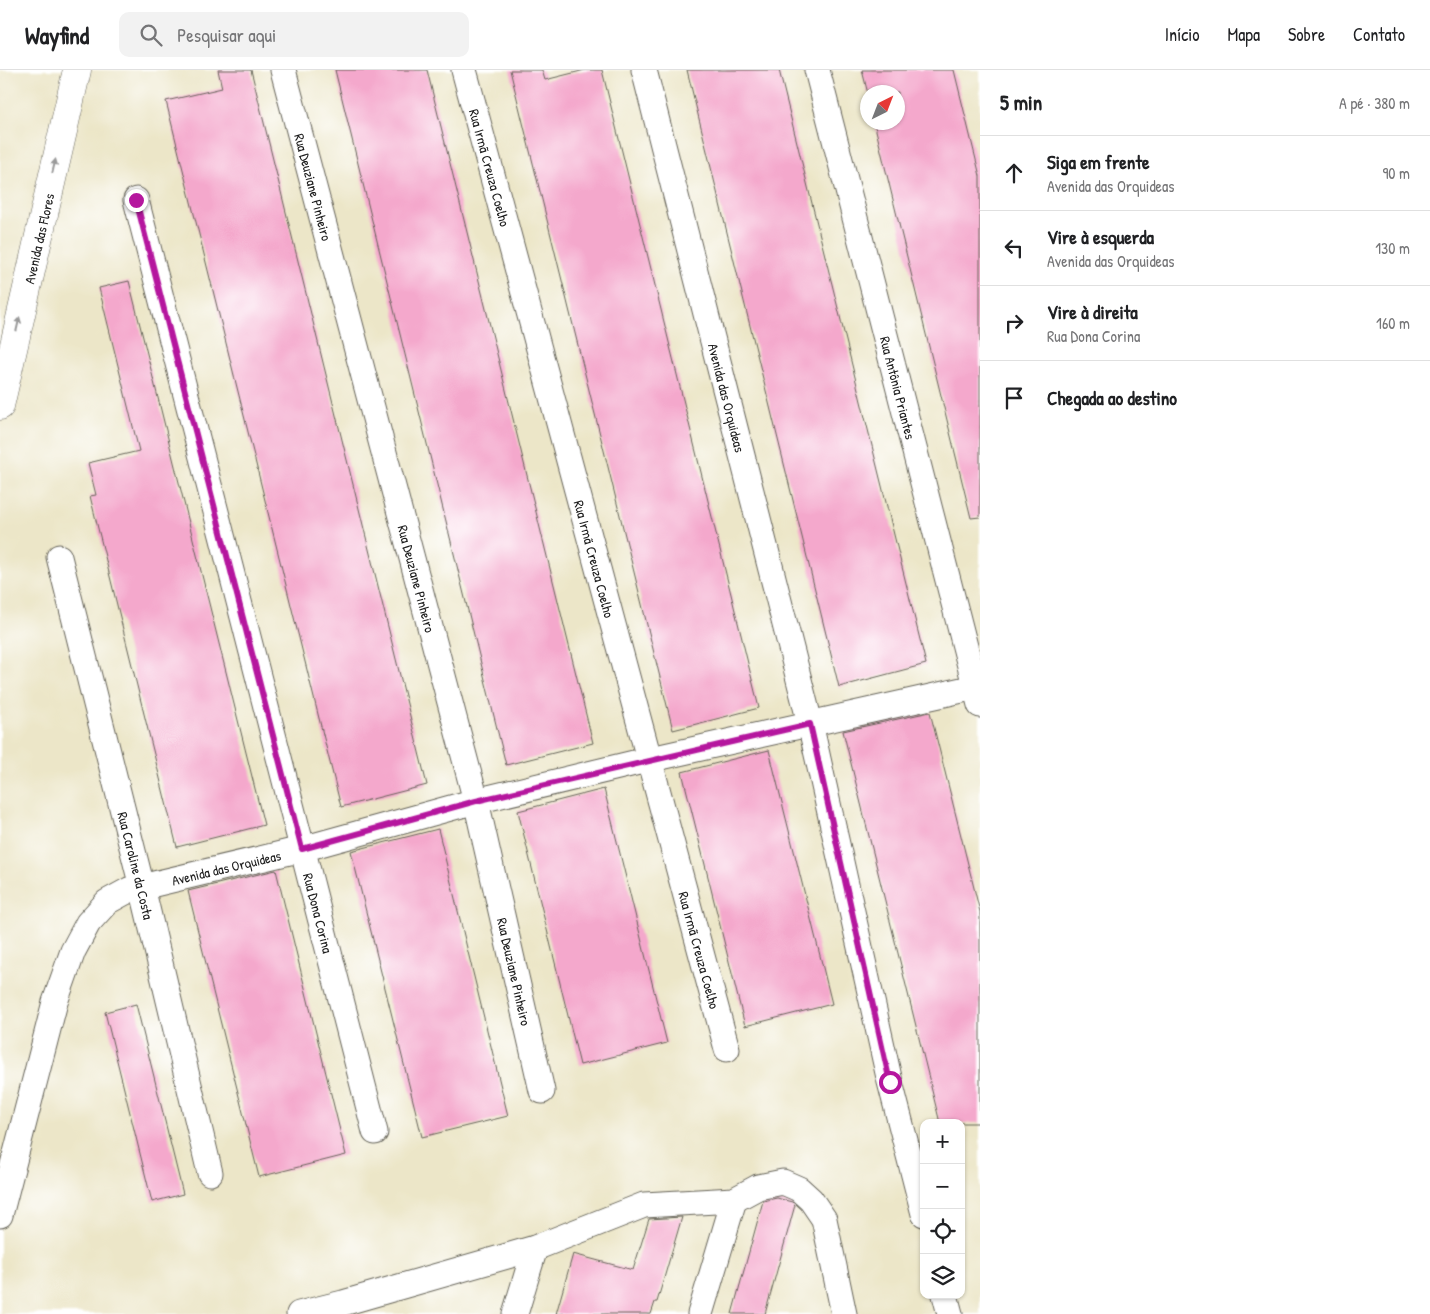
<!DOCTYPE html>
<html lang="pt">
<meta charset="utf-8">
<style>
:root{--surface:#fff;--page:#f2f2f2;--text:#202124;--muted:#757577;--line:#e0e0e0}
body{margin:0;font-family:"Patrick Hand",sans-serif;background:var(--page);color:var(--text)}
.controls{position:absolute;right:15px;bottom:15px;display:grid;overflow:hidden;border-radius:10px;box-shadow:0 1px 4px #0004}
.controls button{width:45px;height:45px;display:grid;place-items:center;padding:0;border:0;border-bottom:1px solid var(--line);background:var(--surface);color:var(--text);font:25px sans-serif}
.compass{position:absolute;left:860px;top:15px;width:45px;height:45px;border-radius:50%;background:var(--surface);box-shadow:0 1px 4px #0004;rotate:42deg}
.stop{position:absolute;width:15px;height:15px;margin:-11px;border:4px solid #b5179e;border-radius:50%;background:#fff}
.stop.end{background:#b5179e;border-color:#fff;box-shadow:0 1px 5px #0008}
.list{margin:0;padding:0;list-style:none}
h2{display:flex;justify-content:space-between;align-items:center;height:65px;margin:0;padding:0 20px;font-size:21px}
h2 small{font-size:16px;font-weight:400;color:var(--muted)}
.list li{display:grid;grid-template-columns:32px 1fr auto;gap:15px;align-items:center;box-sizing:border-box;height:75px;padding:0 20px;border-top:1px solid var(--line)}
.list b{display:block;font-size:19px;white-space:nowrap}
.list p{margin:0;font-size:16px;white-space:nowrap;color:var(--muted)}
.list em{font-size:16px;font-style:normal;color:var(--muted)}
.icon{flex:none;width:28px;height:28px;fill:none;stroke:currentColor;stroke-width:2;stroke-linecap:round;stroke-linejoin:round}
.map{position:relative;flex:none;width:980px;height:1244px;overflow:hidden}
header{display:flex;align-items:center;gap:30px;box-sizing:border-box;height:70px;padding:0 25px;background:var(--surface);border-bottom:1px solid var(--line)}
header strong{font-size:24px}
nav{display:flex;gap:28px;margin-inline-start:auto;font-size:18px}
.search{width:350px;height:45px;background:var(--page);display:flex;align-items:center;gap:12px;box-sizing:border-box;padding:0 18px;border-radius:10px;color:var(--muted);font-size:19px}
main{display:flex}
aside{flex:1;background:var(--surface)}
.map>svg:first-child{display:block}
</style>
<header>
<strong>Wayfind</strong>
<div class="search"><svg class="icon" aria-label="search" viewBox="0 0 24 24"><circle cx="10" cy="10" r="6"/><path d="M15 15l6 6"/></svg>Pesquisar aqui</div>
<nav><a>Início</a><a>Mapa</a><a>Sobre</a><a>Contato</a></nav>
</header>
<main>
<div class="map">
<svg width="980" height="1244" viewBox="0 0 980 1244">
<rect width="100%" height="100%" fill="#fff"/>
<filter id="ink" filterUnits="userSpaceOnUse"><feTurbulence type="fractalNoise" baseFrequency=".02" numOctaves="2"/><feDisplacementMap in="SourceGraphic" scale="10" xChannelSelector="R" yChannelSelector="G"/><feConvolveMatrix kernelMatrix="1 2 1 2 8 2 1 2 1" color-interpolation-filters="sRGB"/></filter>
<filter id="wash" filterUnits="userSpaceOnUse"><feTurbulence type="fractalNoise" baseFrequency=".0096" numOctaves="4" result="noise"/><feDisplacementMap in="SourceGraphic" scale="20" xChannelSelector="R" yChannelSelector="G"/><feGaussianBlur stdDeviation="1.12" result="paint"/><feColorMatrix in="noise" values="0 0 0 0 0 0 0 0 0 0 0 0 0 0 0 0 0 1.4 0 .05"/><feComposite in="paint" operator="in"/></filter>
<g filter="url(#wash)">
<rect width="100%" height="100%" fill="#ece6c8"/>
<g id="blocks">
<g fill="#f4a8cc">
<polygon points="218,0 251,0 427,715 341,737 166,31 222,18"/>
<polygon points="335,0 427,0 593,673 506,695"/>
<polygon points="510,0 542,0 545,10 585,0 602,0 759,638 673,660"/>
<polygon points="687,0 779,0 926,594 839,617"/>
<polygon points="862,0 954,0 980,106 980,447 971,448 874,52 898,52 898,22 868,22 868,24"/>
<polygon points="129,211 264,755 177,777 90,426 96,425 88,393 139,381 99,218"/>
<polygon points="930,642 980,842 980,1053 940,1053 843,661"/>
<polygon points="769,680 832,934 745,956 682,702"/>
<polygon points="604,719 667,973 580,995 518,741"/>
<polygon points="438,759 508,1046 422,1067 351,781"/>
<polygon points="276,800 346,1085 259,1107 188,821"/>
<polygon points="136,934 183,1124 152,1132 105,942"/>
<polygon points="777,1128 792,1132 795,1135 765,1244 732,1244 763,1131"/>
<polygon points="682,1147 657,1232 655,1232 651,1244 556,1244 573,1184 633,1200 649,1149"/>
</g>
</g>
</g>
<g filter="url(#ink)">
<use href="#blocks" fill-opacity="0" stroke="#656358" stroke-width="1"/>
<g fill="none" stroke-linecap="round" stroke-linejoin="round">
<defs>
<g id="street">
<path id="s1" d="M283 0 476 731 542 1021"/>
<path id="s2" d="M464 0C553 326 637 653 727 979"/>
<path id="s3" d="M644 0 810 653 890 1012 924 1144"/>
<path id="s4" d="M817 0 980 635"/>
<path id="s5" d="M136 130 375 1062"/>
<path id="s6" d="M59 487 142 817 210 1103"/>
<path id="s7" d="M0 1145 55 932 73 881 88 853 107 832 129 820 302 779 476 731 647 690 980 616"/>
<polyline points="945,1225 950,1244"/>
<polyline points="299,1244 343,1233 535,1178 644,1135 734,1130 758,1117 783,1112 799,1119 811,1130 824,1149 844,1244"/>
<polyline points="515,1244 535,1178"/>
<polyline points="700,1244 734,1130"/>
</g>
<g id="secondary">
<path id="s8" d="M0 336 77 0"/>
</g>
</defs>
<use href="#street" stroke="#656358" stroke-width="27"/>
<use href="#secondary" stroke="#656358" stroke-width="29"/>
<use href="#street" stroke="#fff" stroke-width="25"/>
<use href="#secondary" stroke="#fff" stroke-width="28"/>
</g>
<defs><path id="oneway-solid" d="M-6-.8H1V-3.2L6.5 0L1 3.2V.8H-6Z" transform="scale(1.25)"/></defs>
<g fill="#999">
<use href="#oneway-solid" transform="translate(54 96) rotate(-77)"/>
<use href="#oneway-solid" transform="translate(18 254) rotate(-77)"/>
</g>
</g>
<g fill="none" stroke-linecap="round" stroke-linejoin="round" filter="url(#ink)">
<polyline stroke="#b5179e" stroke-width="6" points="136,130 302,779 476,731 810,654 890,1012"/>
</g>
<g text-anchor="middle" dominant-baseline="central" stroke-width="5" stroke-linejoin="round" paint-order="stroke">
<g font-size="14" fill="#1c1c1c" stroke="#fff">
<text stroke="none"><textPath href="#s2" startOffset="101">Rua Irmã Creuza Coelho</textPath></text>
<text stroke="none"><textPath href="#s1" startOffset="121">Rua Deuziane Pinheiro</textPath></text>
<text stroke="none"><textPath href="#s8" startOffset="172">Avenida das Flores</textPath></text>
<text stroke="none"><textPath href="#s4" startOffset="328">Rua Antônia Priantes</textPath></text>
<text stroke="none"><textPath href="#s3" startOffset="338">Avenida das Orquideas</textPath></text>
<text stroke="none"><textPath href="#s2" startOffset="506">Rua Irmã Creuza Coelho</textPath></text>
<text stroke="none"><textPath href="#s1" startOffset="526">Rua Deuziane Pinheiro</textPath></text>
<text stroke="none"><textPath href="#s6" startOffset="318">Rua Caroline da Costa</textPath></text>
<text stroke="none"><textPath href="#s7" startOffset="459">Avenida das Orquideas</textPath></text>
<text stroke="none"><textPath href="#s5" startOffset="736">Rua Dona Corina</textPath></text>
<text stroke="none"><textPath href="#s2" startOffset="911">Rua Irmã Creuza Coelho</textPath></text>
<text stroke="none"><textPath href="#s1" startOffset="931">Rua Deuziane Pinheiro</textPath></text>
</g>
</g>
</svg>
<div class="controls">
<button>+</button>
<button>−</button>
<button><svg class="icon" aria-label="locate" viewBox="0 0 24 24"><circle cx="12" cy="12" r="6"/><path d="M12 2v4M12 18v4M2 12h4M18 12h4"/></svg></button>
<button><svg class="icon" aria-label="layers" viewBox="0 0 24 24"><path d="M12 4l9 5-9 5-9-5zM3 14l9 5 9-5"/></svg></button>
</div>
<svg class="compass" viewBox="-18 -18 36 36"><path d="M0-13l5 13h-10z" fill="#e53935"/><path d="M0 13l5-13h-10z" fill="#757577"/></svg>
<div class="stop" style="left:890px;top:1012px"></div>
<div class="stop end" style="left:136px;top:130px"></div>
</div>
<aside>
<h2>5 min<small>A pé · 380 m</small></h2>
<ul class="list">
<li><svg class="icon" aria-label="ahead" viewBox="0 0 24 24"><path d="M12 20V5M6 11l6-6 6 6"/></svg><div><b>Siga em frente</b><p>Avenida das Orquideas</p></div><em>90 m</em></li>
<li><svg class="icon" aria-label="left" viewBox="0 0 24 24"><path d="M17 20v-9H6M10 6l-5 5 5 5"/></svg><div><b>Vire à esquerda</b><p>Avenida das Orquideas</p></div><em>130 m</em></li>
<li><svg class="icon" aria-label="right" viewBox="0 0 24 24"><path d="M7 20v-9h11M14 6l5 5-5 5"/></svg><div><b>Vire à direita</b><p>Rua Dona Corina</p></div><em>160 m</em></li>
<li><svg class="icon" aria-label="arrive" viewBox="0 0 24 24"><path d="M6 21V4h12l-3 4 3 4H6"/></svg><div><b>Chegada ao destino</b></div></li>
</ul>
</aside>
</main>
